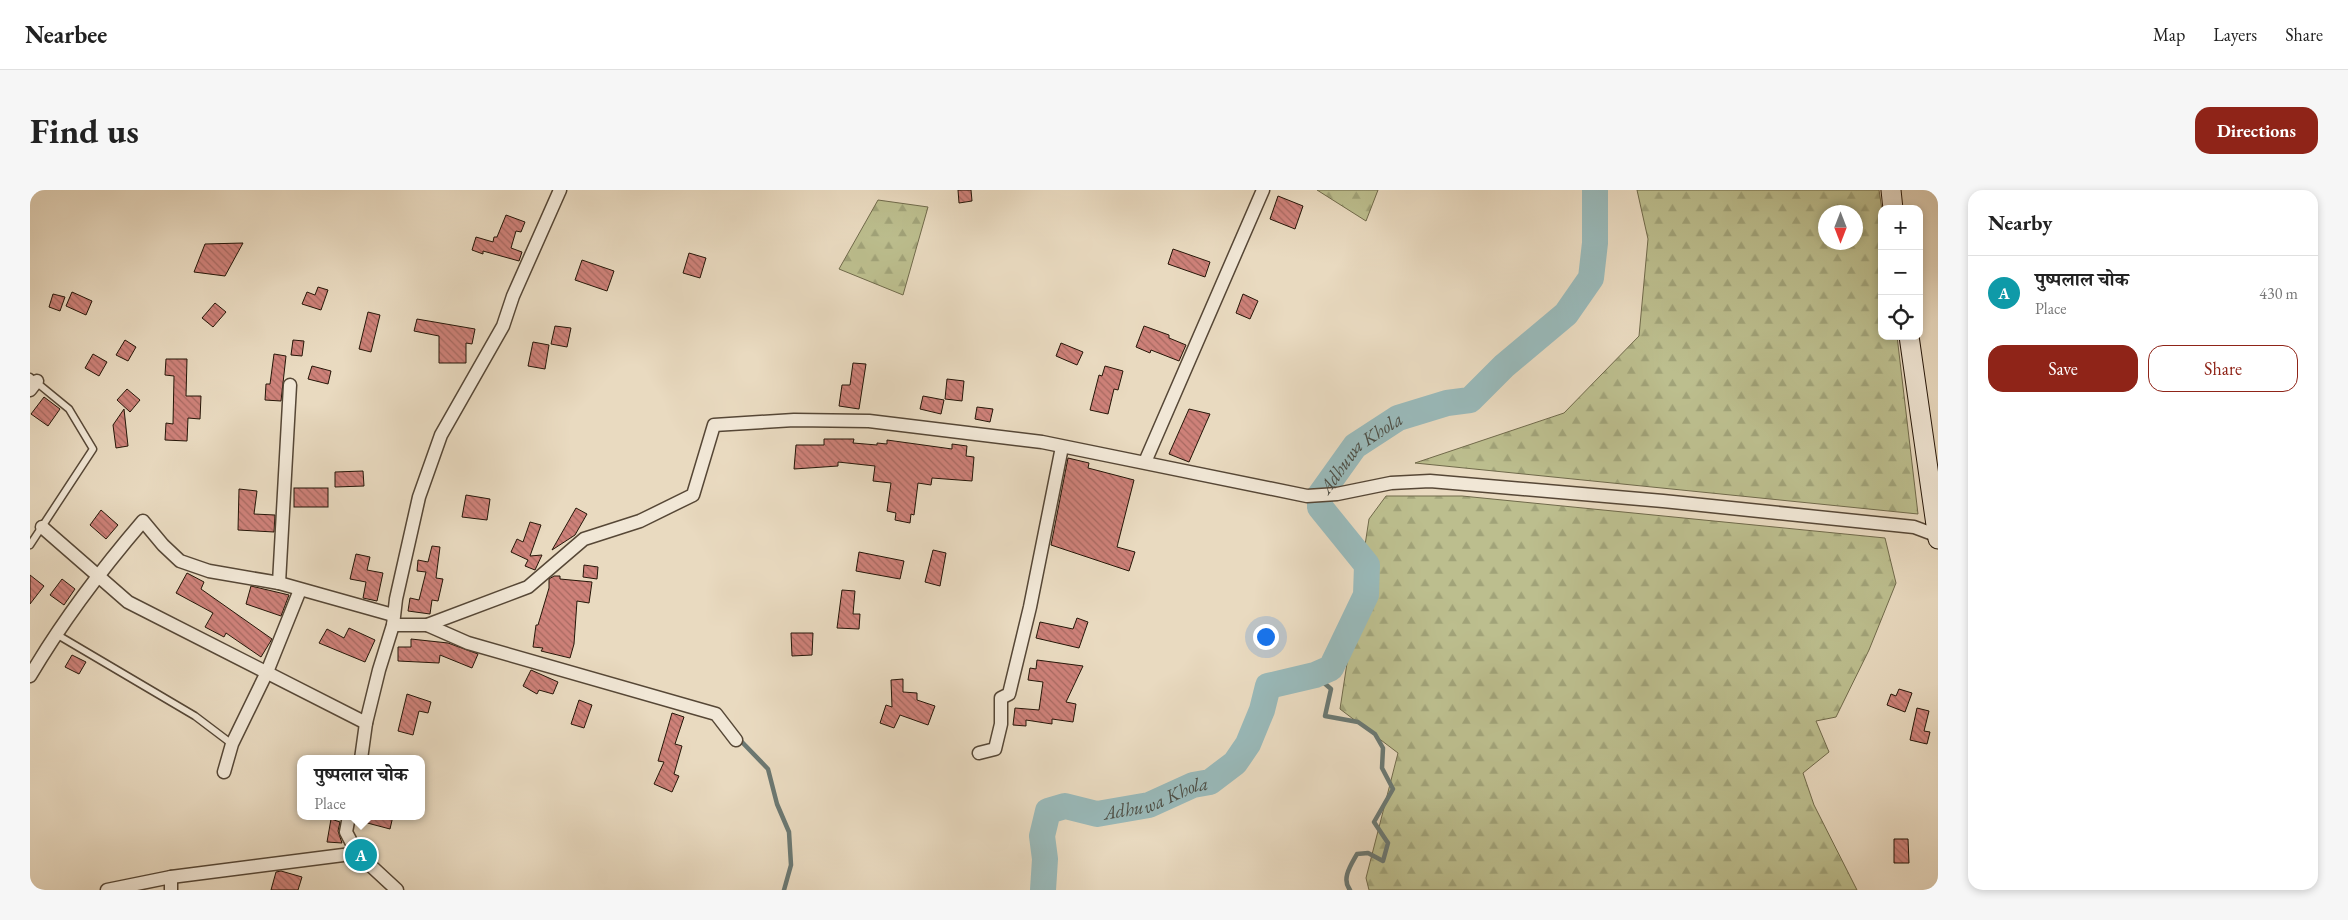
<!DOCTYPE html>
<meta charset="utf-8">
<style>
:root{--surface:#fff;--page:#f6f6f6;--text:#222;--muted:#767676;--line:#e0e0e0;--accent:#8f2418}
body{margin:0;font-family:"EB Garamond","Noto Serif Devanagari",serif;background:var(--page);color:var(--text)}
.controls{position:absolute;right:15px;top:15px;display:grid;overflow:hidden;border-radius:10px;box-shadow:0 2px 8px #0003}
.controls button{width:45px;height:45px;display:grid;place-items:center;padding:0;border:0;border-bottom:1px solid var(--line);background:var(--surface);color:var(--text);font:25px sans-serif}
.compass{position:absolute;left:1788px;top:15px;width:45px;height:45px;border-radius:50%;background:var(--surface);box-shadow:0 2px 8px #0003;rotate:180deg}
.you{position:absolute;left:1235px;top:446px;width:18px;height:18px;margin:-12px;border:4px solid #fff;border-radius:50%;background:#1a73e8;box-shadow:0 0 0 8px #1a73e833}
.badge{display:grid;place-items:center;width:32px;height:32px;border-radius:50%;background:var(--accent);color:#fff;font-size:16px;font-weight:700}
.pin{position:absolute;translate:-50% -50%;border:2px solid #fff;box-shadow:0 1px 5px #0006}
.popup{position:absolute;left:267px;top:565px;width:128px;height:65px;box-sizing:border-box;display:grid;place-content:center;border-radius:10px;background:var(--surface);filter:drop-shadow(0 1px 4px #0005);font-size:16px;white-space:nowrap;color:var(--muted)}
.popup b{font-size:19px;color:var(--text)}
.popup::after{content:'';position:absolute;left:50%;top:100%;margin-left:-10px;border:10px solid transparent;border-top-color:var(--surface)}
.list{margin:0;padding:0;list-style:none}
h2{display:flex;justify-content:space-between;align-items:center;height:65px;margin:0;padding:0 20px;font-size:21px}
h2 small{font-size:16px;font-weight:400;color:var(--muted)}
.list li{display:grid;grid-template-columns:32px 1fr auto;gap:15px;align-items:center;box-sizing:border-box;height:75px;padding:0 20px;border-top:1px solid var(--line)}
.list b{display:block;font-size:19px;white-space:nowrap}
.list p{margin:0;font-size:16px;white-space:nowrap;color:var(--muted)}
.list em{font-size:16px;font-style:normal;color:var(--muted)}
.actions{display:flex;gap:10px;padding:15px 20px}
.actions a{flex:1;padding:11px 0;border:1px solid var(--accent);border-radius:15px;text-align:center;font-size:18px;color:var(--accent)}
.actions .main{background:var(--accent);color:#fff}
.icon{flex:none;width:28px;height:28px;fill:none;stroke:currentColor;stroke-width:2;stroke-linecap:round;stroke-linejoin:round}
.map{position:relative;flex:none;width:1908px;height:700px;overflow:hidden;border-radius:15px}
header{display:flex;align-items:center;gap:30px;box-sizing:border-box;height:70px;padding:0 25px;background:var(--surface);border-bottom:1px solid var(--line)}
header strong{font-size:24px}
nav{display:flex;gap:28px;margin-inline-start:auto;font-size:18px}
.intro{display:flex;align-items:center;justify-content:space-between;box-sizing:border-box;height:120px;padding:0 30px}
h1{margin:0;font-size:35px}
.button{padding:12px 22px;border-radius:15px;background:var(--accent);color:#fff;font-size:18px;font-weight:700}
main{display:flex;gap:30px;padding:0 30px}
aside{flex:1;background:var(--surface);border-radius:15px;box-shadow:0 2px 8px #0003}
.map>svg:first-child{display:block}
</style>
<header>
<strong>Nearbee</strong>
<nav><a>Map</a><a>Layers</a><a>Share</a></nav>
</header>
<div class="intro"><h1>Find us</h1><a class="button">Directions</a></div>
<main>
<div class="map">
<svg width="1908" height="700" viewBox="0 0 1908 700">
<defs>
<pattern id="forest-firs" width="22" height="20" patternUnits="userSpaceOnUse" patternTransform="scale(1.25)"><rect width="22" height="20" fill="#bcbe8e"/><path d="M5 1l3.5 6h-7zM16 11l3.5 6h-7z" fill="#a1a379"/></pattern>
<pattern id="building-back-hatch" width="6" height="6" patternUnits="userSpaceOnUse" patternTransform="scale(1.25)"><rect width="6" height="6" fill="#ce8179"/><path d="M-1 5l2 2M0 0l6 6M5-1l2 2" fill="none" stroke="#a76961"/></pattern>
</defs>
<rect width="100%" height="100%" fill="#e9dac0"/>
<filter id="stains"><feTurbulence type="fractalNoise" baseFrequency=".004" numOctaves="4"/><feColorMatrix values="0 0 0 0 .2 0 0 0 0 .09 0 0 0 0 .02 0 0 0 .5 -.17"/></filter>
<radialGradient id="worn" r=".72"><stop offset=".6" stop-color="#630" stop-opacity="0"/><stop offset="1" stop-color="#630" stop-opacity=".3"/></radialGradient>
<g fill="url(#forest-firs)" stroke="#706a4b" fill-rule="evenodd">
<polygon points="1287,0 1348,0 1336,31"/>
<path d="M1607 0H1849L1852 20V146H1867L1888 324 1385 273 1534 223 1609 146 1618 49ZM1826 22V52H1796V22Z"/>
<polygon points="848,10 898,17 873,105 809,79"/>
<polygon points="1356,306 1432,306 1855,348 1866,393 1839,460 1806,527 1786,531 1799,562 1773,583 1784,615 1827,700 1339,700 1336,688 1368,563 1310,519 1339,329"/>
</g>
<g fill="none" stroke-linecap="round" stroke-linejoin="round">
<g stroke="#6b7872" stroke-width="4.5">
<path d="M1285 485 1301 499 1295 526 1328 532 1345 544 1353 558 1352 578 1363 599 1344 632 1358 653 1353 671 1338 663 1327 664C1321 675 1311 689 1320 700"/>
<polyline points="710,550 738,579 747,614 759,642 761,675 754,700"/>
</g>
<path stroke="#99b9b9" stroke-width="26" id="s1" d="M1013 700 1015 669 1012 646 1018 621 1035 616 1067 624 1119 615 1163 595 1180 592 1205 573 1218 554 1232 520 1238 496 1285 485 1301 478 1336 405 1337 375 1290 317V305L1325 256 1368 228 1417 213 1440 210 1474 176 1536 124 1561 88 1565 53V0"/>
</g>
<g fill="url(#building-back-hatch)" stroke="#251608">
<polygon points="928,0 941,0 942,11 929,13"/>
<polygon points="1248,6 1273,16 1265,39 1240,29"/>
<polygon points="476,25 495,32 491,42 486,41 481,58 492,62 489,71 453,61 453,64 442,60 446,47 463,52 464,47 467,47"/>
<polygon points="213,53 195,86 164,82 175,54"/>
<polygon points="1143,59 1180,72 1175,87 1138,74"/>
<polygon points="659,63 676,68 670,88 653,83"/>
<polygon points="552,70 584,81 577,101 545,90"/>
<polygon points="288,97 298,100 291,120 272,114 277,102 285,105"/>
<polygon points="42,102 62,111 56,125 36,116"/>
<polygon points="23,104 35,107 30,121 19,117"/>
<polygon points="1213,104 1228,111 1220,129 1206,123"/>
<polygon points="185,113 196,122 183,137 172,128"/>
<polygon points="338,122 350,125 341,162 329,159"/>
<polygon points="387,129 445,139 442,154 436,153 436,173 409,173 409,146 384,141"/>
<polygon points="525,136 541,138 537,157 521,154"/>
<polygon points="1114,136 1139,145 1139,148 1156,155 1149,171 1121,160 1120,163 1106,157"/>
<polygon points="95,150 106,157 98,171 86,165"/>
<polygon points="263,150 274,151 272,166 261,165"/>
<polygon points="503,152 519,155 515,179 498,176"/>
<polygon points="1031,153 1053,162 1047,175 1026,166"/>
<polygon points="63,164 77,172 69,186 55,178"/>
<polygon points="244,164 256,166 251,211 235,210 236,194 240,194"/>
<polygon points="136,169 157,169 156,206 171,206 170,229 158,228 157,251 135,250 136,233 143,234 144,186 135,185"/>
<polygon points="823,173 836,174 829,219 809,216 812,195 820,195"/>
<polygon points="282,176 301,181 298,194 278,189"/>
<polygon points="1075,176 1093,181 1088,200 1084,199 1078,224 1060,220 1069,185 1072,186"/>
<polygon points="917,189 934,191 932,211 915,209"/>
<polygon points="97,199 110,210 100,222 87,210"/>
<polygon points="893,206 914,210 911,224 890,219"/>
<polygon points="14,207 30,219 18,236 1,224"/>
<polygon points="947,217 963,219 960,232 945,229"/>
<polygon points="94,219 98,256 86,258 83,235"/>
<polygon points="1159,219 1180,224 1159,272 1139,264"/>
<polygon points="794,249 824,249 823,253 847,255 847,253 857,254 857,250 922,259 922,254 937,256 936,266 944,267 942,291 902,288 901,295 888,293 884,325 881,324 880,333 865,330 866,323 857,321 861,293 843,291 845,276 808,272 808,276 764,279 766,255 794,255"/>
<polygon points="1038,268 1059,273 1058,278 1104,290 1087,357 1105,362 1099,381 1021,355"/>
<polygon points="333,281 334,296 305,297 305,282"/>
<rect x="264" y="298" width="34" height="19"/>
<polygon points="209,299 227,301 224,324 245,325 244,342 208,340"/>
<polygon points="436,305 460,309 457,330 432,327"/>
<polygon points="546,318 557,324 545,345 522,360"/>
<polygon points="71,320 88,335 76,349 60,335"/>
<polygon points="500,332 511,335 500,366 512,365 505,380 495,376 498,370 481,362 487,349 493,352"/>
<polygon points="402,356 410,357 406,388 413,389 408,411 402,410 400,424 378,421 380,408 389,410 396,382 387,381 388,370 398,372"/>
<polygon points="903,360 916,363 910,396 895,392"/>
<polygon points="829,362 874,371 870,389 826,381"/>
<polygon points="326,364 340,367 337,380 353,383 347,411 333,408 336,392 320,389"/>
<polygon points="554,375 568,377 567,389 553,387"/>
<polygon points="157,383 174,392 171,399 242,449 231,467 196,443 194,447 175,437 183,423 146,403"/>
<polygon points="0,385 14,396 0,414"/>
<polygon points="524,386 530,386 530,389 562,392 559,413 547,411 544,454 540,468 511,461 513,458 503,457 506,435 508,435 519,398 519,389"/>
<polygon points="32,389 45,399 34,415 20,405"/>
<polygon points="221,396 259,405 251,426 216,414"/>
<polygon points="812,400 825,401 823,424 830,424 829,439 807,438"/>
<polygon points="1047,428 1058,432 1049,458 1006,448 1010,432 1043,439"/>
<polygon points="319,438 345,450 335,472 289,453 297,439 314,448"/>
<polygon points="761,443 783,443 782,465 762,466"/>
<polygon points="381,449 418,453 448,464 442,478 410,465 409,473 368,471 368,457 381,457"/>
<polygon points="42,465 56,472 49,484 35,477"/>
<polygon points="1007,470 1053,476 1036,512 1046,514 1043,532 1022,529 1022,534 996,530 996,536 983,535 985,518 1009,520 1013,492 998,490 1000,478 1006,479"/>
<polygon points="501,480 528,492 523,504 509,500 507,504 493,496"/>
<polygon points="873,489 873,502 887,503 887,510 905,516 898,535 870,525 864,538 850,533 856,515 862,517 861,490"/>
<polygon points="1869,499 1882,503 1875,522 1857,515 1861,504 1866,506"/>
<polygon points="377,504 401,512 398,523 389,521 383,545 368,541"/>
<polygon points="549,510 562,515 554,538 541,534"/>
<polygon points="1887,518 1899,521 1894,541 1900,542 1897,554 1880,550"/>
<polygon points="642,523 654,527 645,554 652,556 644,584 649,586 642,602 624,594 634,572 628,571"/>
<polygon points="327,626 363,626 360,639 326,630"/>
<polygon points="301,629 310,632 308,641 312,653 297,652"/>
<polygon points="1864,649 1878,649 1879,673 1864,673"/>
<polygon points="251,681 272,687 268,700 241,700 246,682"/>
</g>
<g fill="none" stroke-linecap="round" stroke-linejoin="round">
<defs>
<g id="lane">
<polyline points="0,187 39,219 63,259 0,355"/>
<polyline points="26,444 165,526 202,554"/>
</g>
<g id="street">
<polyline points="0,200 7,191"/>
<polyline points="1115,272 1233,0"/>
<polyline points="12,337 98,412 336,533"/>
<polyline points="249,393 260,195"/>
<polyline points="363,435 397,435 498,397 554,349 610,331 663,305 684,235 764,230 839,231 1012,252 1277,306 1307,304 1361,293 1400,291 1633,311 1884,337 1908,346"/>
<polyline points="397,435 438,453 686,524 706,550"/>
<path d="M0 486C33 430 71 380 113 331L133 355 150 371 179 381 249 393 363 425"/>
<polyline points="949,563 965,559 971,534 971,508 979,504 1000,417 1032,257"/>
<polyline points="331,569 336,533 349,480 363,435 366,409 389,307 411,245 473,136 483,106 530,0"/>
<polyline points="194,582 202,554 237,482 270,400"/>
<polyline points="319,626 316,642 327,663 367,700"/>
<polyline points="77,700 141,687 329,663"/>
<polyline points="141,700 141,687"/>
</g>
<g id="secondary">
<polyline points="1861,0 1863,19"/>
<polyline points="1879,146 1908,349"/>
</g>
</defs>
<use href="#lane" stroke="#564736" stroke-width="9"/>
<use href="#street" stroke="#564736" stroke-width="15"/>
<use href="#secondary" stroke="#251608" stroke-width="21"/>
<use href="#lane" stroke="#f1e7d6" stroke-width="6"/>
<use href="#street" stroke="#f1e7d6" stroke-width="12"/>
<use href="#secondary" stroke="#f1e7d6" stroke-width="19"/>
</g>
<g text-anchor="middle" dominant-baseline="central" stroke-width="4" stroke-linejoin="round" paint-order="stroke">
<g font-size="19" font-style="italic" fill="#4e4f46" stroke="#f1e7d6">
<text stroke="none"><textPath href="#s1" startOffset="688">Adhuwa Khola</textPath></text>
<text stroke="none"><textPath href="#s1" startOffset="192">Adhuwa Khola</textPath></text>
</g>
</g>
<rect width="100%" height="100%" filter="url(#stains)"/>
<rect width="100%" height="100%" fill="url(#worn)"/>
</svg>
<div class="controls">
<button>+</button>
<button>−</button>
<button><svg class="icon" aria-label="locate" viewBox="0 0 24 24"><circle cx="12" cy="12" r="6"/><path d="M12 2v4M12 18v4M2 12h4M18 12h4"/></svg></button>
</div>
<svg class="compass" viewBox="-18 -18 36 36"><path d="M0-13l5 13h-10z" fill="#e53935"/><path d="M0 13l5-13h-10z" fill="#767676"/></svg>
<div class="you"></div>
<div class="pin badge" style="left:331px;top:665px;background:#0f9aa8">A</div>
<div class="popup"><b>पुष्पलाल चोक</b>Place</div>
</div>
<aside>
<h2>Nearby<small></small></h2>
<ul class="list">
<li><span class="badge" style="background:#0f9aa8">A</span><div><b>पुष्पलाल चोक</b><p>Place</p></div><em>430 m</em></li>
</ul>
<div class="actions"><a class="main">Save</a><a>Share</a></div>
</aside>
</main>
